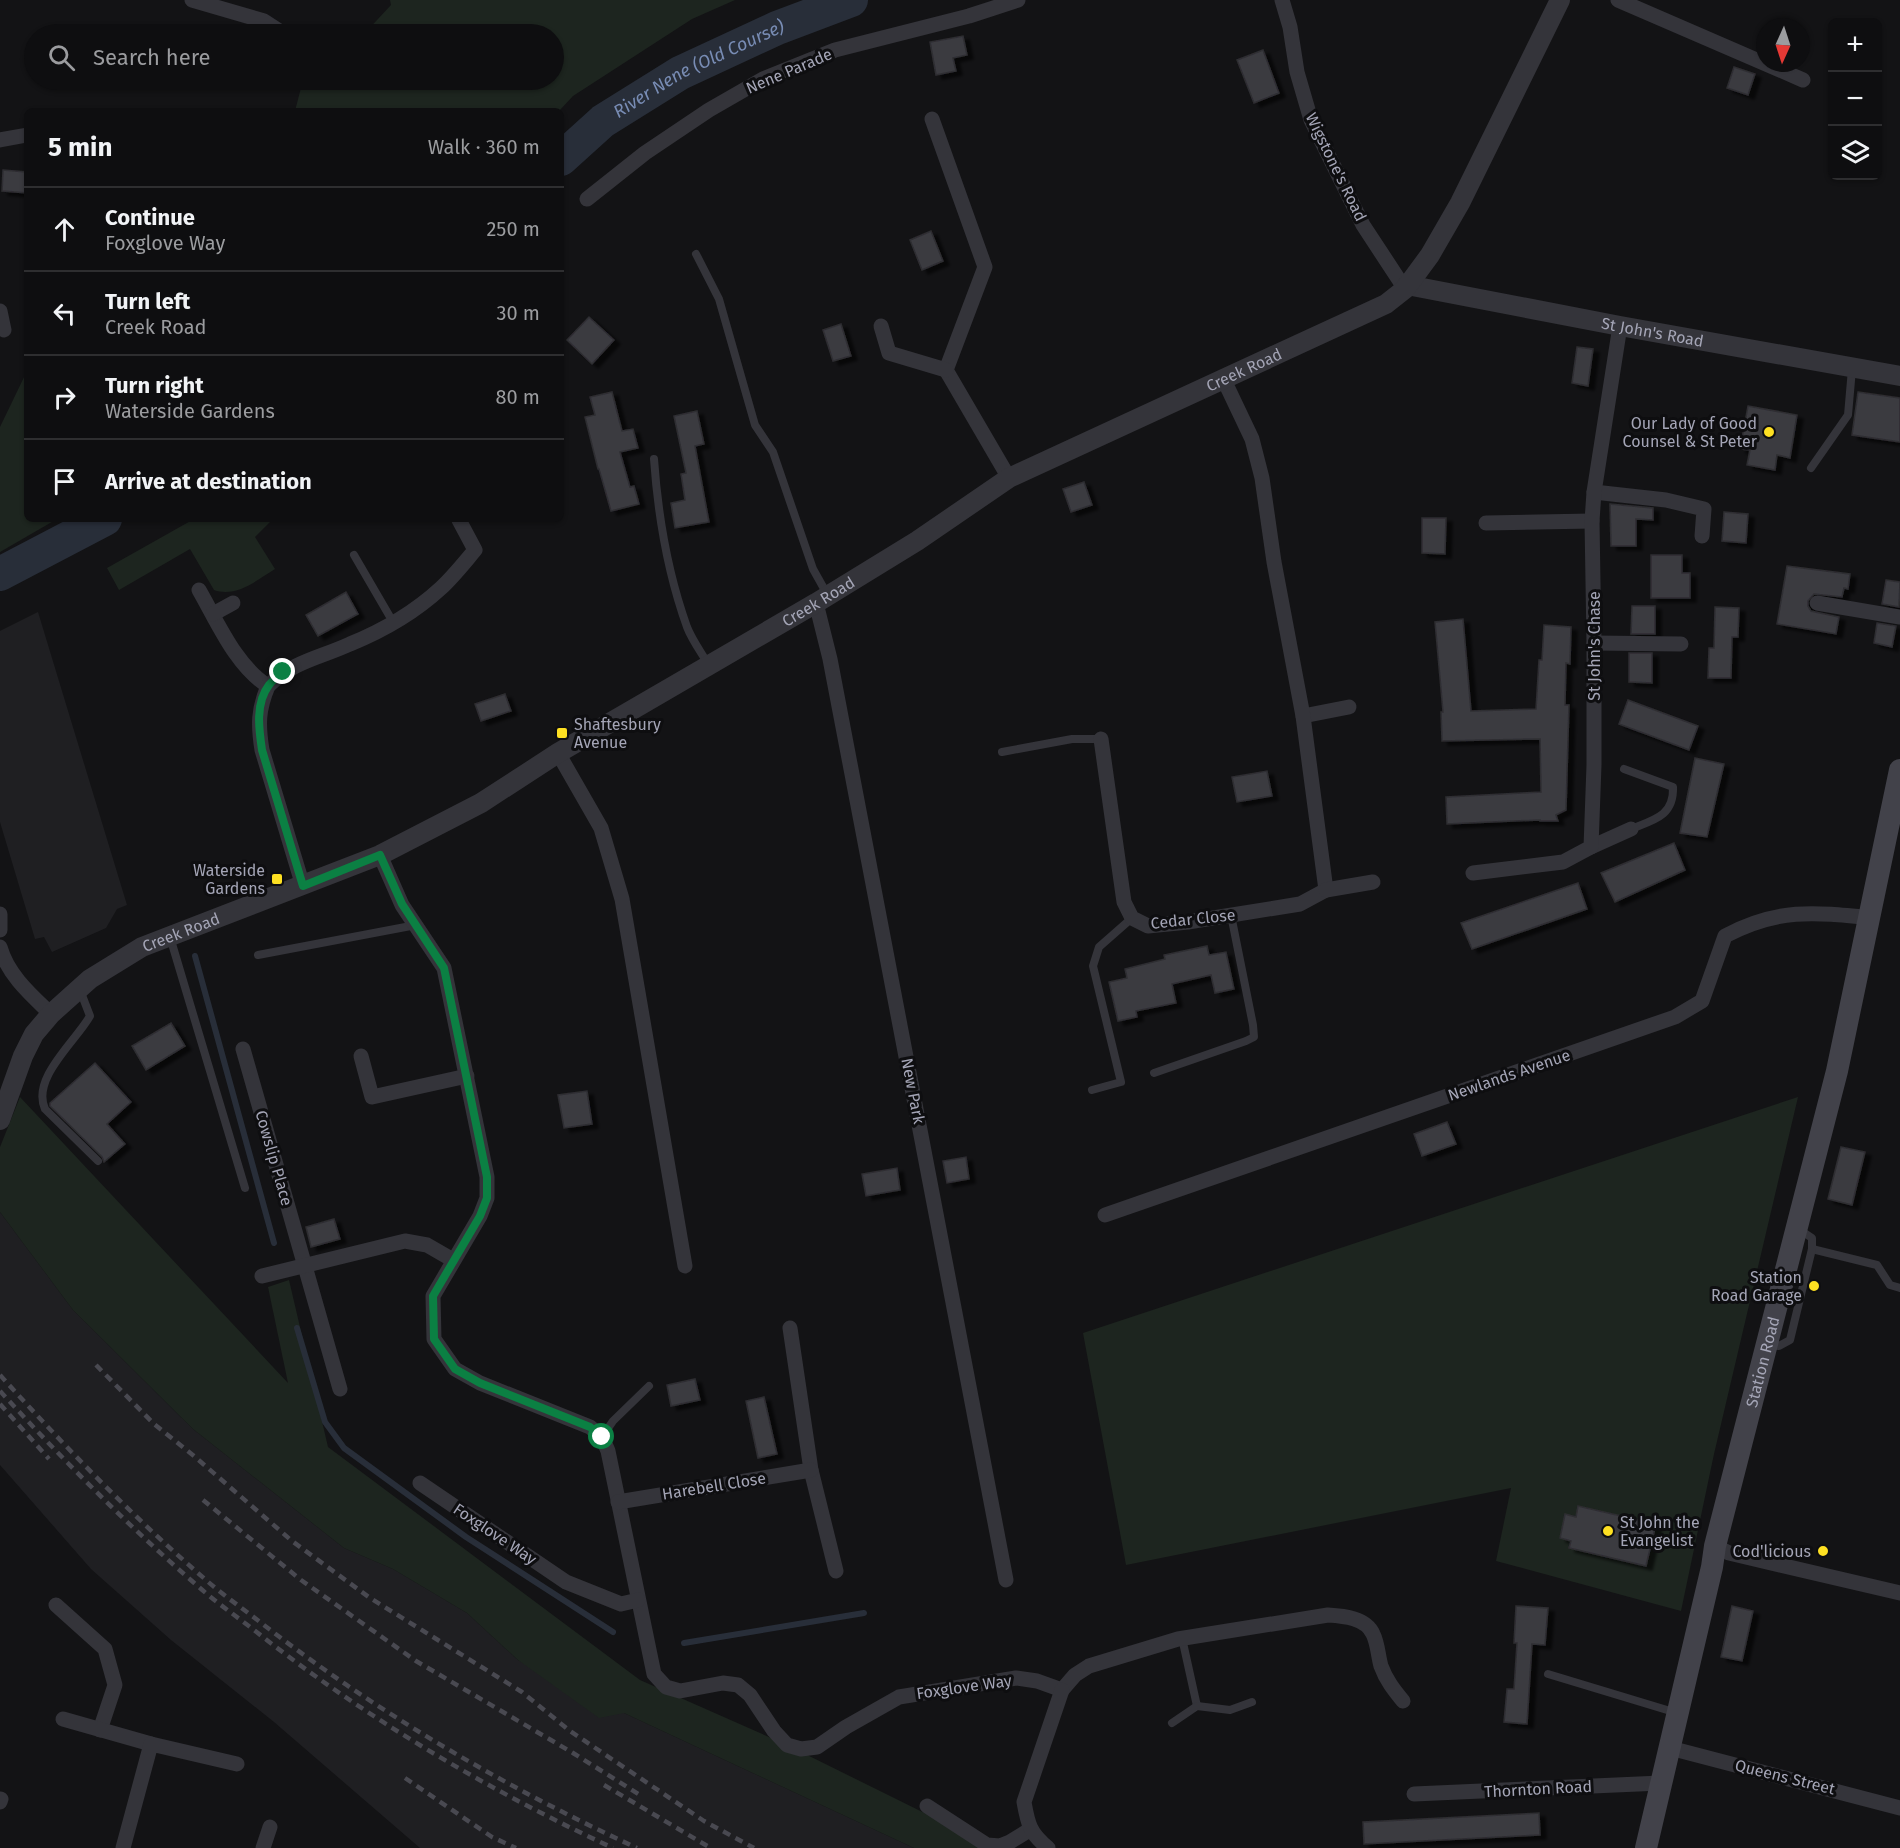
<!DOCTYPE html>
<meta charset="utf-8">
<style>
:root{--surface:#0e0e10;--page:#1c1c1e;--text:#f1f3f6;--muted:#9b9c9f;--line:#2e2e30}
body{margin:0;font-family:"Fira Sans",sans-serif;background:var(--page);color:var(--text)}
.controls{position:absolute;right:18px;top:18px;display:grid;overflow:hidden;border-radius:9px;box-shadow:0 2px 4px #0004}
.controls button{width:54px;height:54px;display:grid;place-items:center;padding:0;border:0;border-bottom:2px solid var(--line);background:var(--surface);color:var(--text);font:30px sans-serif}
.compass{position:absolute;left:1756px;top:18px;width:54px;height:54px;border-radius:50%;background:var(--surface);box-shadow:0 2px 4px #0004;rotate:183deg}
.stop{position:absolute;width:18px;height:18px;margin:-14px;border:4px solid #0b8043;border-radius:50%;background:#fff}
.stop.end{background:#0b8043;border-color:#fff;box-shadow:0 2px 6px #0008}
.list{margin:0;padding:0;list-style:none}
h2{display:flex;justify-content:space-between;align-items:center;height:78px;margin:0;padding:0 24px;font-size:26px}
h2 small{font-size:20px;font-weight:400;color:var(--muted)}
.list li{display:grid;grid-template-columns:39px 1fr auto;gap:18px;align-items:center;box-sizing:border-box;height:84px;padding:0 24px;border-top:2px solid var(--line)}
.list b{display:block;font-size:22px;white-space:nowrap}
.list p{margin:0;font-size:20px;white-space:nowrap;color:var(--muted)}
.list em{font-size:20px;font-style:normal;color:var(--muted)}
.icon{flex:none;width:33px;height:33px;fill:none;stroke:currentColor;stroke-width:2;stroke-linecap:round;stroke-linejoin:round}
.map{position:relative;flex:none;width:1900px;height:1848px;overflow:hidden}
.search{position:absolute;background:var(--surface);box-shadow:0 2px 4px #0004;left:24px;top:24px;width:540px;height:66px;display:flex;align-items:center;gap:15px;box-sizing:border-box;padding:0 21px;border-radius:33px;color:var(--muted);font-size:22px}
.panel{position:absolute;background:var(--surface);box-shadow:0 2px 4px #0004;left:24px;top:108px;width:540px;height:414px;border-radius:9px}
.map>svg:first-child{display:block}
</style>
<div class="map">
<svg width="1900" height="1848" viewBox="0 0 1900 1848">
<defs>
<filter id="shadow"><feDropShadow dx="6" dy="4" stdDeviation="1.5" flood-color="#0009"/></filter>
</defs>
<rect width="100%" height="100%" fill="#131315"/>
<g fill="#1f1f22">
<polygon points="38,612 127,905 117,909 106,928 52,952 44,937 35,939 0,822 0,631"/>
<polygon points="0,1212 73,1310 193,1429 344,1548 393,1569 467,1613 518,1660 624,1713 914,1848 420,1848 274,1722 171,1640 91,1569 0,1465"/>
</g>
<g fill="#1d251f">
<polygon points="390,0 735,0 692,19 573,96 559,111 295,111 303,80 554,80 554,34 364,34 391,5"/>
<polygon points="27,371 27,519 57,519 0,552 0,427"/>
<path d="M194 519H273L255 537 275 569C257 580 236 598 214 590L190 549 119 590 107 568Z"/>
<polygon points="20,1097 288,1383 268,1287 289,1280 328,1447 640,1680 787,1745 975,1838 1004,1848 914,1848 624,1713 599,1718 518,1660 467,1613 393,1569 344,1548 193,1429 73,1310 0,1212 0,1147"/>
<polygon points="1798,1097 1714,1454 1681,1611 1496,1561 1511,1488 1126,1565 1083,1333"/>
</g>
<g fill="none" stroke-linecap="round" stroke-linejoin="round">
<g stroke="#282e39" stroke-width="6">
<polyline points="195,956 274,1243"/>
<polyline points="297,1328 325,1422 344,1448 466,1537 613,1632"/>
<polyline points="684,1643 864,1613"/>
</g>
<g stroke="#282e39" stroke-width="34">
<path id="s1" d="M561 159 603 121 680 73 777 28 851 0"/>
<polyline points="0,574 105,519"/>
</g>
</g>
<g fill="#3a3a40" stroke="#2e2d31" stroke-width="1.5" filter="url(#shadow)">
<polygon points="963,36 967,55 953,58 956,71 936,75 930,42"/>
<polygon points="1263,50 1279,93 1254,103 1237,60"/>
<polygon points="1734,67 1755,74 1748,95 1727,88"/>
<polygon points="3,170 27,172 27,193 2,191"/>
<polygon points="931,231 943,261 922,270 910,240"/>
<polygon points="589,317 614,340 592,364 567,340"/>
<polygon points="841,324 851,356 833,361 823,330"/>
<polygon points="1577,347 1593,349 1588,386 1572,383"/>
<polygon points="612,392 622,431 633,429 638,448 620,452 630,487 634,486 639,504 611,511 599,469 598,469 585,417 595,415 590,397"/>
<polygon points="1858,392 1900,398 1900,442 1852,435"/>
<polygon points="1748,406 1797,415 1790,458 1777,455 1775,470 1747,465 1750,450 1740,449"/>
<polygon points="697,411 704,444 695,446 709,522 675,528 671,503 685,500 681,474 686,473 674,416"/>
<polygon points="1084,482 1092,505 1071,512 1063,489"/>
<polygon points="1610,504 1653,508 1653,520 1636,519 1636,546 1611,546"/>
<polygon points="1724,512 1748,514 1746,543 1722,541"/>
<polygon points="1422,518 1446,518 1445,554 1422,553"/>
<polygon points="1651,555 1682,555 1682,573 1690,573 1690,598 1651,598"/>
<polygon points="1787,566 1850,574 1848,589 1844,588 1842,597 1814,594 1808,601 1808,606 1811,611 1839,617 1836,634 1777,624"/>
<polygon points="1886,580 1900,582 1899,607 1882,604"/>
<polygon points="346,592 358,614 318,636 306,615"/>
<polygon points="1632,606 1655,606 1655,634 1631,634"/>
<polygon points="1715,607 1739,608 1738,637 1732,637 1731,678 1708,678 1709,648 1714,648"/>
<polygon points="1463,619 1471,711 1536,709 1539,660 1542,660 1544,625 1571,627 1570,664 1566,663 1565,705 1569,705 1566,810 1556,815 1558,821 1540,821 1540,820 1447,824 1446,797 1541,792 1540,739 1442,741 1441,712 1443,712 1435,622"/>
<polygon points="1877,623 1896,626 1892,647 1874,643"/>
<polygon points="1629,653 1652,653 1652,683 1629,682"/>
<polygon points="505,694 511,711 481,721 475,704"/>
<polygon points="1628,700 1698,726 1689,750 1619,724"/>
<polygon points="1695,758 1724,764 1707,837 1680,833"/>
<polygon points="1267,771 1272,796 1237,802 1232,777"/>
<polygon points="1674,843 1685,870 1615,902 1601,873"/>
<polygon points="1578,883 1587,909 1472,949 1461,923"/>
<polygon points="1207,946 1209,955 1226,952 1234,989 1215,993 1211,975 1172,984 1176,1003 1136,1011 1137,1017 1118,1021 1109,982 1127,978 1125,969 1165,959 1164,955"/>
<polygon points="171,1023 185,1046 146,1070 132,1046"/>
<polygon points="95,1063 131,1102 107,1124 125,1144 104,1162 102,1157 50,1106 50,1103"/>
<polygon points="587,1091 592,1124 564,1128 558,1095"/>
<polygon points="1447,1122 1456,1144 1422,1156 1414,1134"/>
<polygon points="1841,1147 1865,1152 1852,1205 1828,1199"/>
<polygon points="966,1157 969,1179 947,1183 943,1161"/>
<polygon points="897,1168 900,1190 866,1196 862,1174"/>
<polygon points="334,1219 340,1239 311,1247 306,1227"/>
<polygon points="695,1379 700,1400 671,1406 667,1385"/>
<polygon points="764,1397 777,1454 758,1458 746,1401"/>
<polygon points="1578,1506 1656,1524 1646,1566 1569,1548 1571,1541 1560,1538 1565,1514 1576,1517"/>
<polygon points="1516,1606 1548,1608 1545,1645 1532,1644 1527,1724 1504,1722 1507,1689 1514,1689 1517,1643 1514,1643"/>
<polygon points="1732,1606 1753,1611 1742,1661 1721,1657"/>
<polygon points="1539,1813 1540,1835 1364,1844 1363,1822"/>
</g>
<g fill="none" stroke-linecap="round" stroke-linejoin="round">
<g stroke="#34343a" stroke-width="8">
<polyline points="696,254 719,299 755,425 773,452 813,569 827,594"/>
<path d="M654 459C658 516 668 574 687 627 692 640 701 652 708 664"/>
<polyline points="1811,468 1848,415 1852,369"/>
<polyline points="354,555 393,622"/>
<polyline points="1002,752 1072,739 1101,739"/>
<path d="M1624 769 1673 787C1674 816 1654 820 1631 829"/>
<polyline points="170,937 245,1188"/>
<polyline points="258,955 416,925"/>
<path d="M80 990 90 1016C76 1041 31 1078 45 1109L98 1161"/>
<polyline points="1154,1073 1246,1041 1254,1037 1253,1025 1231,915"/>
<polyline points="1092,1090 1121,1082 1093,966 1099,947 1132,918"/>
<polyline points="1812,1249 1877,1265 1890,1285 1900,1288"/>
<polyline points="1770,1345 1779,1346 1790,1340 1812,1249 1812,1238 1800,1230"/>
<polyline points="602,1437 613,1421 649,1386"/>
<polyline points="1182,1638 1197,1706"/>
<polyline points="1548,1674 1677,1713"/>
<polyline points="1172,1723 1197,1706 1230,1710 1252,1702"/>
</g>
<g stroke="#34343a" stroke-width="15">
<polyline points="192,0 264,21 284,34"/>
<polyline points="1282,0 1290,27 1297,72 1311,120 1363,225 1405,289"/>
<polyline points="1618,0 1803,80"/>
<polyline points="932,119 985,267 946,370 1009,478"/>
<polyline points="0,140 27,135"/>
<polyline points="587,199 645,153 709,110 763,79 835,50 969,16 1018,0"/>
<polyline points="0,311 4,330"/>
<polyline points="881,326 889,353 946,370"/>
<polyline points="1594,492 1666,500 1704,509 1702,536"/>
<polyline points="1486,523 1592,521"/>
<path d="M199 590C218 623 236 666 268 686 258 710 258 725 262 750L303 886"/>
<polyline points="816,603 830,659 1006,1580"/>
<polyline points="1817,603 1900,617"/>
<polyline points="213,614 233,603"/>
<polyline points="1594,643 1681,644"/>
<path d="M268 686C296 660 317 659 350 644 382 631 415 612 441 588 453 577 464 563 475 550L459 520"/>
<polyline points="1303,716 1349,707"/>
<polyline points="1101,739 1124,902 1132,918 1148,926 1188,922 1300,904 1326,890 1303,716 1274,562 1262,478 1252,439 1223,378"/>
<polyline points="558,753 601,828 622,899 685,1266"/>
<polyline points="1591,847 1631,829"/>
<path d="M380 855 402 905 444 968 487 1177V1198L480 1216 433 1296 434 1339 455 1369 480 1383 590 1427 602 1437 608 1451 654 1674 666 1687 680 1691 723 1683 738 1685 750 1695 774 1731 787 1745 801 1749 817 1747 846 1727 899 1697 1016 1678 1037 1681 1062 1690 1075 1675 1089 1666 1178 1639 1328 1615C1344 1616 1366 1618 1373 1634 1378 1644 1378 1656 1381 1666 1386 1680 1394 1690 1403 1701"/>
<polyline points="1473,873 1563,862 1591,847 1594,765 1594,643 1592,521 1594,492 1620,326"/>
<polyline points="1326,890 1373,882"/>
<polyline points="0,914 0,930"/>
<path d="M0 947C8 975 30 994 51 1014"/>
<polyline points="243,1049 340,1389"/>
<polyline points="361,1056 372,1097 467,1076"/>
<path d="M1105 1215 1675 1017 1702 1001 1725 936C1777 908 1814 912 1871 918"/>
<polyline points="262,1276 405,1241 427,1245 453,1260"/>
<polyline points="790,1328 811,1470 836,1571"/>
<polyline points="420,1483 566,1582 621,1604 638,1600"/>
<polyline points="618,1502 811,1470"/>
<polyline points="1715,1546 1729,1553 1900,1593"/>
<polyline points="56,1605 105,1649 115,1685 100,1730"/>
<polyline points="63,1719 151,1744"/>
<polyline points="1670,1748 1900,1808"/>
<polyline points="1414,1794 1661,1783"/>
<polyline points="0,1802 1,1799"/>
<polyline points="927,1806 987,1845 1000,1846 1010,1842 1031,1829"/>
<polyline points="123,1848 151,1744 237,1764"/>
<polyline points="263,1848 270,1827"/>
<path d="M1048 1848C1030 1833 1028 1825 1024 1802L1062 1690"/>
</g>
<g stroke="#34343a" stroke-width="20">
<path id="s2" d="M1407 285 1620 326 1900 376"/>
<path id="s3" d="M0 1120 23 1056 34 1034 51 1014 90 979 142 947 380 855 481 803 558 753 816 603 917 541 1009 478 1386 304 1405 289 1430 255 1460 203 1560 0"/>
</g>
<path stroke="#42424a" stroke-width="22" id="s4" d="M1646 1848 1712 1567 1715 1546 1837 1071 1900 770"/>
<g stroke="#494951" stroke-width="4.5" stroke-dasharray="8 6" stroke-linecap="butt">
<polyline points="96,1365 154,1424 194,1456 292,1541 370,1598 522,1692 570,1731 704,1821 754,1848"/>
<path d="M0 1375C65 1447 133 1517 206 1580 223 1595 242 1608 260 1622 376 1712 503 1786 637 1848"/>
<path d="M0 1391C63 1460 129 1527 200 1588 217 1603 236 1616 254 1630 364 1717 486 1789 613 1848"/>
<polyline points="0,1404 49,1459"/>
<polyline points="203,1500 301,1580 416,1661 573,1753 640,1795"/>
<polyline points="405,1778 492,1837 516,1848"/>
<polyline points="604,1785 709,1847"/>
</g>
</g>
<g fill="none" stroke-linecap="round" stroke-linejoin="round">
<path stroke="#0b8043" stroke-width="8" d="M283 672C278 676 272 681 269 685 255 703 259 730 262 750L303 886 380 855 402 904 444 968 487 1177V1198L480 1216 433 1296 434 1339 455 1369 480 1383 590 1427 602 1437"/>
</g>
<g fill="#fee022" stroke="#0e0e10" stroke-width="2">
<circle cx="1769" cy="432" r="6"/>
<rect x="556" y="727" width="12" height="12" rx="3"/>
<rect x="271" y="873" width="12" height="12" rx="3"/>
<circle cx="1814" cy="1286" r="6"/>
<circle cx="1608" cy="1531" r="6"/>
<circle cx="1823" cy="1551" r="6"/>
</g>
<g text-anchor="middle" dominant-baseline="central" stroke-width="6" stroke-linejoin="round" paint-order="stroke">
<g font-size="16" fill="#a4a5b6" stroke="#0e0e10">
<text transform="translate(789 71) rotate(-23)">Nene Parade</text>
<text transform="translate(1336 167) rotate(64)">Wigstone's Road</text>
<text stroke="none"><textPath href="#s2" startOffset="250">St John's Road</textPath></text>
<text stroke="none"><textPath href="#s3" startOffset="1480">Creek Road</textPath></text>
<text stroke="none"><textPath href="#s3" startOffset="994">Creek Road</textPath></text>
<text transform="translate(1594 646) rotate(-90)">St John's Chase</text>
<text transform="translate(1193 919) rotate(-6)">Cedar Close</text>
<text stroke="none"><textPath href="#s3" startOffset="274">Creek Road</textPath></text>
<text transform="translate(1509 1075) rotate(-19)">Newlands Avenue</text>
<text transform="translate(913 1091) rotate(79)">New Park</text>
<text transform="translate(274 1158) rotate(74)">Cowslip Place</text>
<text stroke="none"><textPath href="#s4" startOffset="500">Station Road</textPath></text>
<text transform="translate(714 1486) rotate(-9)">Harebell Close</text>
<text transform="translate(495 1534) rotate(34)">Foxglove Way</text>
<text transform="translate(964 1687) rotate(-8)">Foxglove Way</text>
<text transform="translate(1785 1777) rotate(14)">Queens Street</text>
<text transform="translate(1538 1789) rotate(-3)">Thornton Road</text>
</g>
<g font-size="16" fill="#a4a5b6" stroke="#0e0e10" text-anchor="end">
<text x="1757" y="423">Our Lady of Good<tspan x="1757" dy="18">Counsel &amp; St Peter</tspan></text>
<text x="574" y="724" text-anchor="start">Shaftesbury<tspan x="574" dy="18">Avenue</tspan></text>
<text x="265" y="870">Waterside<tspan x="265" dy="18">Gardens</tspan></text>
<text x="1802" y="1277">Station<tspan x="1802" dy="18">Road Garage</tspan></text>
<text x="1620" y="1522" text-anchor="start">St John the<tspan x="1620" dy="18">Evangelist</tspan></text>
<text x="1811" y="1551">Cod'licious</text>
</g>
<g font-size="18" font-style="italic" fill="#788cb4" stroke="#0e0e10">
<text stroke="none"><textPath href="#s1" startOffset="166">River Nene (Old Course)</textPath></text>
</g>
</g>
</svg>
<div class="controls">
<button>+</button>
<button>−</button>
<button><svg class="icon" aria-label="layers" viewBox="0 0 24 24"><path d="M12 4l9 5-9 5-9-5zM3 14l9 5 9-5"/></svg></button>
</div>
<svg class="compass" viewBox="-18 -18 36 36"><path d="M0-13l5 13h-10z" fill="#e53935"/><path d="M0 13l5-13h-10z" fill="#9b9c9f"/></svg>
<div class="stop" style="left:602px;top:1437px"></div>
<div class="stop end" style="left:283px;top:672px"></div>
<div class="search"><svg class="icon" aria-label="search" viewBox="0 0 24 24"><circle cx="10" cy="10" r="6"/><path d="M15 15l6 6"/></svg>Search here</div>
<section class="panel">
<h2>5 min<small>Walk · 360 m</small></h2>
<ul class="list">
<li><svg class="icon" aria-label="ahead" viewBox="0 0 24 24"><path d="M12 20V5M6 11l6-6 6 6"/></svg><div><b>Continue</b><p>Foxglove Way</p></div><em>250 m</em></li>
<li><svg class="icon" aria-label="left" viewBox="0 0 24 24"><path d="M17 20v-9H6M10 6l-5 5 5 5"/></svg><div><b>Turn left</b><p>Creek Road</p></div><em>30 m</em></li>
<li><svg class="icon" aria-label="right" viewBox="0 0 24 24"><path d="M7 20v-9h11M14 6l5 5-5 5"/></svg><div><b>Turn right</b><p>Waterside Gardens</p></div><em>80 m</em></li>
<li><svg class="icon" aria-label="arrive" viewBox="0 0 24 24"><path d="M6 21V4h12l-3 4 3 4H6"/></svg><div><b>Arrive at destination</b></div></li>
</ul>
</section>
</div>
